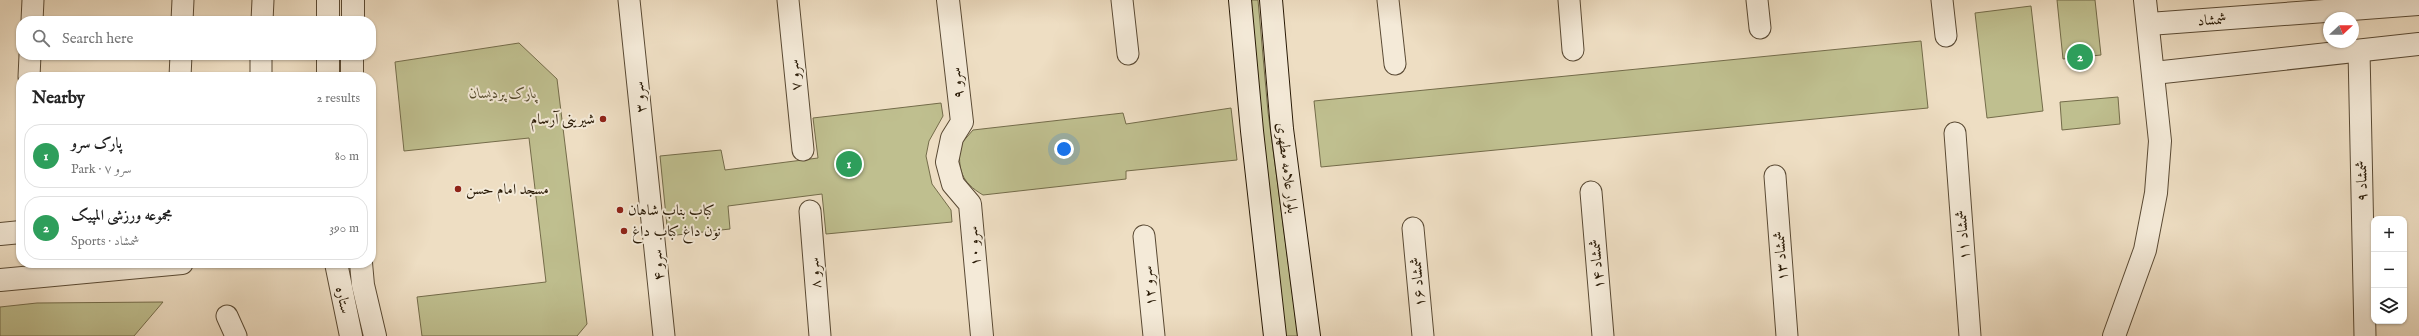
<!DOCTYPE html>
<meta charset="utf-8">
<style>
:root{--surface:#fff;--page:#f2f2f2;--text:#222;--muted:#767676;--line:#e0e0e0;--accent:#8f2418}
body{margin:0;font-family:"IM FELL English",Amiri,serif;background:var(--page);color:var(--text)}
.controls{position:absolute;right:12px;bottom:12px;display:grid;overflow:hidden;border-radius:8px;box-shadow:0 1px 3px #0004}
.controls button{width:36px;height:36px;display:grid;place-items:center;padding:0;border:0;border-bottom:1px solid var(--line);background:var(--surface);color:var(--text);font:20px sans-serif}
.compass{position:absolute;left:2323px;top:12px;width:36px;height:36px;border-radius:50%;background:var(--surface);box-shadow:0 1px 3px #0004;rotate:68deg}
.you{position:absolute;left:1064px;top:149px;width:14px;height:14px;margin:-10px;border:3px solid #fff;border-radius:50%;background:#1a73e8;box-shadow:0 0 0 6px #1a73e833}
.badge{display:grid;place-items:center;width:26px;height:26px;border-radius:50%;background:var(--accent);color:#fff;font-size:13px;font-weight:700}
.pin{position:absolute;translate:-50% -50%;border:2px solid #fff;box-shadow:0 1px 4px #0006}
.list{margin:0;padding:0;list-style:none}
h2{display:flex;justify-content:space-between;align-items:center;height:52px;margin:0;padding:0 16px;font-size:17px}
h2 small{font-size:13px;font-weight:400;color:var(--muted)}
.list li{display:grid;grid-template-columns:26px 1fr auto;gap:12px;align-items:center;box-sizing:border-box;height:64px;margin:0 8px 8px;padding:0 8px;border:1px solid var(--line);border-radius:16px}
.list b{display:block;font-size:15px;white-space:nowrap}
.list p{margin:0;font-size:13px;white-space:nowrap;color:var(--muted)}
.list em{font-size:13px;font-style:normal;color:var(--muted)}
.icon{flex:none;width:22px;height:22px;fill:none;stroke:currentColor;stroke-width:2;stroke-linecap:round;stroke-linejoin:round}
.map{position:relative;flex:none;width:2419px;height:336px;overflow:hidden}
.search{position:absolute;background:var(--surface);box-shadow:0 1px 3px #0004;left:16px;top:16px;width:360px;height:44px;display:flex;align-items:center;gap:10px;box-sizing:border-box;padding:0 14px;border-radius:16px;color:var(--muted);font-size:15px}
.panel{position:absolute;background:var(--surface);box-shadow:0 1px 3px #0004;left:16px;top:72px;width:360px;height:196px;border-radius:16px}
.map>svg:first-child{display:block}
</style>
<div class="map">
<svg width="2419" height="336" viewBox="0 0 2419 336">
<rect width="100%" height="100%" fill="#eedec3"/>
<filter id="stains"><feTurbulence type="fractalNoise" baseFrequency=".005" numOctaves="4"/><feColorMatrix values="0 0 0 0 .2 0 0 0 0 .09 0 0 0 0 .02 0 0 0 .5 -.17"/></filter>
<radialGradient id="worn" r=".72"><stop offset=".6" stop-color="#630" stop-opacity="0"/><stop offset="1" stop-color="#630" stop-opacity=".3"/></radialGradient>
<g fill="#bfbf8f" stroke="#746c4a">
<polygon points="1248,0 1258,0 1268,112 1298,336 1282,336"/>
<polygon points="2057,0 2095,0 2101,55 2063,59"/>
<polygon points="2031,6 2043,111 1987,118 1975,13"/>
<polygon points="1921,41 1928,108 1321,167 1314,101"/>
<polygon points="519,43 557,79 587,324 577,336 422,336 417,297 546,282 529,138 404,151 395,62"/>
<polygon points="2118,97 2120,124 2062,130 2060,102"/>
<polygon points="941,103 943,116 929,141 926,156 932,184 951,210 952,222 826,234 822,194 728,206 730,229 668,236 660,156 721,150 725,170 818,158 813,118"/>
<path d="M1231 108 1237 160 1126 171V179L983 195C961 182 958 170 960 145L973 130 1123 113 1126 124Z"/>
<polygon points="163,302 134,336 0,336 0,307 37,303"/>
</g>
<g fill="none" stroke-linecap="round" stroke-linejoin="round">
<defs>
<g id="minor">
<polyline points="629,0 664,336"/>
<polyline points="788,0 803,150"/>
<polyline points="1122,0 1128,54"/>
<polyline points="1388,0 1395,64"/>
<polyline points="1569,0 1573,50"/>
<polyline points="1757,0 1760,28"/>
<polyline points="1942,0 1946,36"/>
<polyline points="32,21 33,0"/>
<polyline points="182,21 183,0"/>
<polyline points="262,21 263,0"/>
<polyline points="2359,51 2365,336"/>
<polyline points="29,77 30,55"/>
<polyline points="180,77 181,55"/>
<polyline points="261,77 261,55"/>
<polyline points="1955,133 1970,336"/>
<polyline points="1775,176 1787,336"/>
<polyline points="1591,192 1603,336"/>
<polyline points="810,211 820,336"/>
<polyline points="1413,228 1423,336"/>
<polyline points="1144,236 1154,336"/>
<polyline points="227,316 236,336"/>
</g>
<g id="tertiary">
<polyline points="328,0 328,21"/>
<polyline points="948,0 962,122 952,138 947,162 953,184 970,204 982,336"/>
<polyline points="353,21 353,0"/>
<polyline points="2149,24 2419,4"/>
<polyline points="328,55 328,77"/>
<polyline points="2154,73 2419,44"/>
<polyline points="352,77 352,55"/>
<polyline points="0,234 21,232"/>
<polyline points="336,263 351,336"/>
<polyline points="361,263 363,285 375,336"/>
<polyline points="0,280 182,263"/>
<polyline points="2114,336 2145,250 2156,193 2160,141 2145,0"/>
</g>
<g id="secondary">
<polyline points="1240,0 1252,131 1275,336"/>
<polyline points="1271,0 1282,129 1309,336"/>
</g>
</defs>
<use href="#minor" stroke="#5a4a34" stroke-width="23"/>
<use href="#tertiary" stroke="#5a4a34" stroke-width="24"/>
<use href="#secondary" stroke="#281905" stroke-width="24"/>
<use href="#minor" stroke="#f4ead8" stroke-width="21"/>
<use href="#tertiary" stroke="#f4ead8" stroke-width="22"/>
<use href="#secondary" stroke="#f4ead8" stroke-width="22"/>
</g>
<g fill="#8f2418" stroke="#f4ead8" stroke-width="1.5">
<circle cx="603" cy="119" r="4"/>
<circle cx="458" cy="189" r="4"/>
<circle cx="620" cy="210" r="4"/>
<circle cx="624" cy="231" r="4"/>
</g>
<g text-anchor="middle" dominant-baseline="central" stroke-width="4" stroke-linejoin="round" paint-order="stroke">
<g font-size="15" fill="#281905" stroke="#f4ead8">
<text transform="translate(2212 20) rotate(-4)">شمشاد</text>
<text transform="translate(795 75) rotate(-96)">سرو ۷</text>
<text transform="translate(957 83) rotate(-97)">سرو ۹</text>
<text transform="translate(640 97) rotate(-96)">سرو ۳</text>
<text transform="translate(1287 168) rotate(83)">بلوار علامه مطهری</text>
<text transform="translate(2362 181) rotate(-91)">شمشاد ۹</text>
<text transform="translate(1963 235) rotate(-94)">شمشاد ۱۱</text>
<text transform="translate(974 246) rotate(-95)">سرو ۱۰</text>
<text transform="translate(1781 256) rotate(-94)">شمشاد ۱۳</text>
<text transform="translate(1597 264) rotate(-95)">شمشاد ۱۴</text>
<text transform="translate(658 265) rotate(-95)">سرو ۴</text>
<text transform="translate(815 273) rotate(-95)">سرو ۸</text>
<text transform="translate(1418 282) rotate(-95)">شمشاد ۱۶</text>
<text transform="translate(1149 286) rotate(-96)">سرو ۱۲</text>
<text transform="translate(343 300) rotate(78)">ستاره</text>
</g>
<g font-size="15" font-style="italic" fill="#554b2e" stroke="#f4ead8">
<text x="503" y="93">پارک پردیسان</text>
</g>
<g font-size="15" fill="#281905" stroke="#f4ead8" text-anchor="start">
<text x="595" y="119" text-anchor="end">شیرینی آرسام</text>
<text x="466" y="189">مسجد امام حسن</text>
<text x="628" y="210">کباب بناب شاهان</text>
<text x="632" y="231">نون داغ کباب داغ</text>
</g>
</g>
<rect width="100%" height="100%" filter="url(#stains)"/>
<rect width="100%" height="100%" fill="url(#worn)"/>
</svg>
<div class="controls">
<button>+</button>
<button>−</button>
<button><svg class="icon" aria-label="layers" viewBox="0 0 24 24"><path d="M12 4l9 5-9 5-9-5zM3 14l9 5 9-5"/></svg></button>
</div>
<svg class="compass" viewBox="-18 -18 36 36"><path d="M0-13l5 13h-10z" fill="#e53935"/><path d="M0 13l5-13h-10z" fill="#767676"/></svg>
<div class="you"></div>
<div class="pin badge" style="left:849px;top:164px;background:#2e9e5b">1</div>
<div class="pin badge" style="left:2080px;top:57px;background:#2e9e5b">2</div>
<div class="search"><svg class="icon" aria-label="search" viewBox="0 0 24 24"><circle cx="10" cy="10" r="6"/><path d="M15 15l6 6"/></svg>Search here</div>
<section class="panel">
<h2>Nearby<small>2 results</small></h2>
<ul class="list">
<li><span class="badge" style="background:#2e9e5b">1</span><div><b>پارک سرو</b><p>Park · سرو ۷</p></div><em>80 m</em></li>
<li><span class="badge" style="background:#2e9e5b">2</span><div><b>مجموعه ورزشی المپیک</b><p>Sports · شمشاد</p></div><em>390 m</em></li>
</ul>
</section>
</div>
